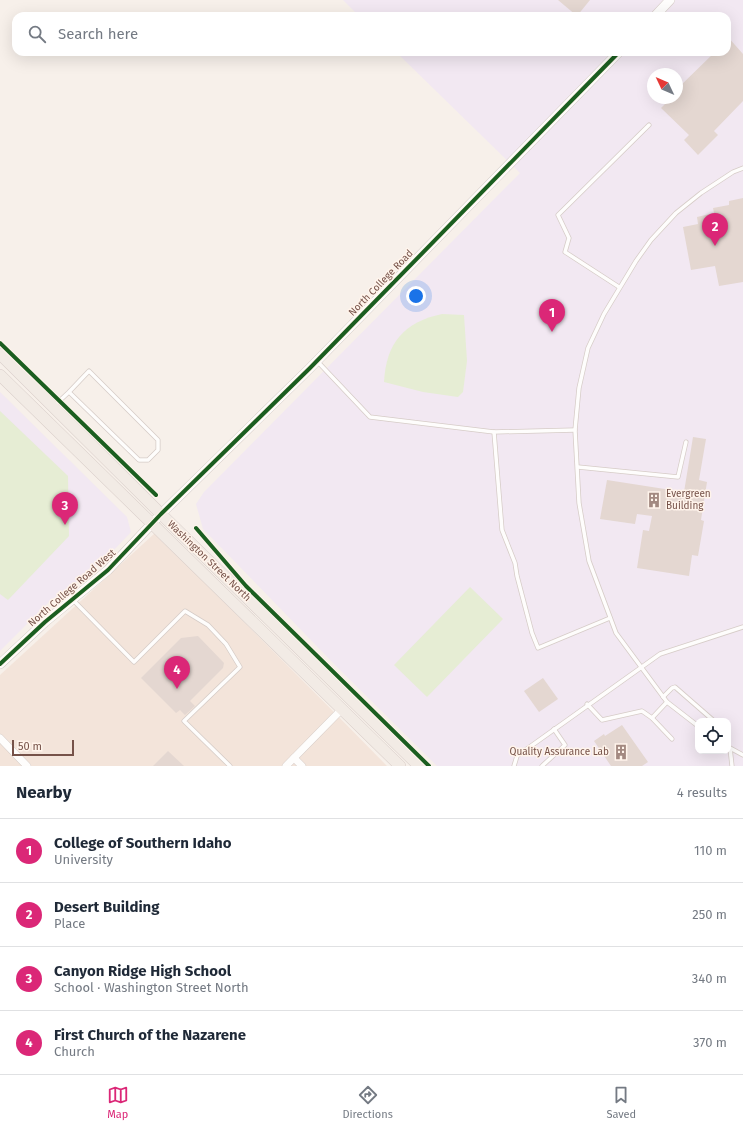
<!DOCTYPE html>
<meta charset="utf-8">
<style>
:root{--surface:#fff;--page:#f2f2f3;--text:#1f2937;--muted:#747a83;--line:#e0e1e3;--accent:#db2777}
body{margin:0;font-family:"Fira Sans",sans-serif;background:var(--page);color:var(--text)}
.controls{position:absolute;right:12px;bottom:12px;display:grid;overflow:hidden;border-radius:8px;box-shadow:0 4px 16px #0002}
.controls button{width:36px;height:36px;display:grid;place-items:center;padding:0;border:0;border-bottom:1px solid var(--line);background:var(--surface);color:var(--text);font:20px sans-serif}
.compass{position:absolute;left:647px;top:68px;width:36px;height:36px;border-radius:50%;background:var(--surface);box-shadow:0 4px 16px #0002;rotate:314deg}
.scale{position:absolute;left:12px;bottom:10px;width:62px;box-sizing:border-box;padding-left:4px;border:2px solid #765249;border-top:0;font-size:11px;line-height:14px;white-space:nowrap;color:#765249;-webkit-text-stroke:3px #fff4eb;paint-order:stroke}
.you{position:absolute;left:416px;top:296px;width:14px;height:14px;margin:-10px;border:3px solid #fff;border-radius:50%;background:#1a73e8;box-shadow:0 0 0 6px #1a73e833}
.badge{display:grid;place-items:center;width:26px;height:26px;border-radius:50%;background:var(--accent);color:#fff;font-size:13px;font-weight:700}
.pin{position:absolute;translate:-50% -33px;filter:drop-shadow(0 1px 2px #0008)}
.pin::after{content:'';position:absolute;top:21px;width:14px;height:12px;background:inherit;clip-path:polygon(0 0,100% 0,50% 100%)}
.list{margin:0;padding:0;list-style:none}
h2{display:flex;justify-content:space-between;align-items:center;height:52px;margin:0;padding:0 16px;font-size:17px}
h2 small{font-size:13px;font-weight:400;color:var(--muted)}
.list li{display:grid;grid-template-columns:26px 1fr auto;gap:12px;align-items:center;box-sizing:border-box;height:64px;padding:0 16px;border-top:1px solid var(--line)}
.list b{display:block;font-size:15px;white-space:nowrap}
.list p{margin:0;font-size:13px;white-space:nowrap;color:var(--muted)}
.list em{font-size:13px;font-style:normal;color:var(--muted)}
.icon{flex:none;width:22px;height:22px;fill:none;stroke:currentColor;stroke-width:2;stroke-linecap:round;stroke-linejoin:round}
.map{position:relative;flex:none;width:743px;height:766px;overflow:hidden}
.search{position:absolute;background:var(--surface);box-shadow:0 4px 16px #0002;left:12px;right:12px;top:12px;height:44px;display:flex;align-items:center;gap:10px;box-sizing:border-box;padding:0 14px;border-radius:12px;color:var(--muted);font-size:15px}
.sheet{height:308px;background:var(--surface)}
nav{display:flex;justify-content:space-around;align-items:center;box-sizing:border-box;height:56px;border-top:1px solid var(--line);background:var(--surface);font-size:11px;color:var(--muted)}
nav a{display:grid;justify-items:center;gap:2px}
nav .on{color:var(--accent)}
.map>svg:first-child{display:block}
</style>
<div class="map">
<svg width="743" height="766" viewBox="0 0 743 766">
<rect width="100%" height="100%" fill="#f7f0ea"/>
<polygon fill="#f3e4da" points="155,533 328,706 387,766 0,766 0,675"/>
<g fill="#f2e8f2" fill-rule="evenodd">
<path d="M343 0H743V766H437L337 667 203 529 196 504 204 492 520 173 396 52H727V16H359ZM653 74H677V98H653ZM698 721H728V751H698Z"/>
<polygon points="0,392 127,517 131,532 112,552 82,578 50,601 0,651"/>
</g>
<g fill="#e6edd4">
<path d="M442 314 464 315 467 361 463 392 458 397 423 392 384 382C386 343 404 322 442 314Z"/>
<polygon points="0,411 68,476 69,536 8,600 0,594"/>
<polygon points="470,587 503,619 427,697 394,665"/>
</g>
<g fill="#e4d7d1">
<polygon points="558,0 590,0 577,16"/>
<polygon points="727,36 743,54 743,101 714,131 718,135 698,155 684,140 689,135 661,108 671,98 677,98 677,89 715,52 727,52"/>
<polygon points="743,198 743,282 719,286 715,266 691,270 683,227 698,224 697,217 714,213 713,208 729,205 729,201"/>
<polygon points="693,437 706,439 699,480 707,482 701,520 704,521 698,556 692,555 689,576 637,568 643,530 649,531 652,516 637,514 635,524 600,519 607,480 684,492"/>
<polygon points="198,636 224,663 223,668 190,701 195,706 185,715 180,710 176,713 141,678 181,638"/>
<polygon points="543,678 558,699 539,712 524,691"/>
<polygon points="622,725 648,762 642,766 611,766 594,741 604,734 605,736"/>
<polygon points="168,751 184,766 153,766"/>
</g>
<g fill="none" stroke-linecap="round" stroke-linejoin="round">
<defs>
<g id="service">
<polyline points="619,287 565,252 569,238 558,215 649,125"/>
<polyline points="317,361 370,417 494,432"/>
<polyline points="55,405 69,392 139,460 148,460 158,450 158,440 89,371 69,392"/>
<polyline points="575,430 494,432 502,530 515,563 517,576 532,633 538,648 610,618"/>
<polyline points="578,467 678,477 686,442"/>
<polyline points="73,600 134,662 185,611 208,625 226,644 240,667 184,721 230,766"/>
<polyline points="663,697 672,688 675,687 714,721"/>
<polyline points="587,704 602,720 642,711 652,718 672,739"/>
<polyline points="652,718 667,702"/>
<polyline points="698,726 667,702 616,633 589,561 579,503 575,430 579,388 588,348 604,314 636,261 651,240 676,213 701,193 733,172 743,168"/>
<polyline points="730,748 732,766"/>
<polyline points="730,748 743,755"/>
<polyline points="514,766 517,756 660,654 743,627"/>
<polyline points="542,766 565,745 554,729"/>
</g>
<g id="minor">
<polyline points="0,738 27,766"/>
<polyline points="294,758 302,766"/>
<polyline points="286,766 342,709"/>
</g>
<g id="tertiary">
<polyline points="655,16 670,0"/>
<polyline points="0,664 45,622 108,570 161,514 310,368 619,52"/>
</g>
<g id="primary">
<polyline points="0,354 161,514 419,766"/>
<polyline points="0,375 400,766"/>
</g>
</defs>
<use href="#service" stroke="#d6ccc7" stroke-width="5"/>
<use href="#minor" stroke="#d6ccc7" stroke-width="8"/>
<use href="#tertiary" stroke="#d6ccc7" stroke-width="10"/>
<use href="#primary" stroke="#d8cdc9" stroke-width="12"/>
<use href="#service" stroke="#fefdfc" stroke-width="3.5"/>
<use href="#minor" stroke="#fefdfc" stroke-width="7"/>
<use href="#tertiary" stroke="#fefdfc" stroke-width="9"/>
<use href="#primary" stroke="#f2ebe5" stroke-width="11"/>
<defs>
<g id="cycleway">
<polyline points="0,343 156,495"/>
<polyline points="196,528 246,586 429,766"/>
<polyline points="0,664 45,622 108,570 161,514 310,368 619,52"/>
</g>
</defs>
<use href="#cycleway" stroke="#fff4eb" stroke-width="6"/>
<use href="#cycleway" stroke="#1b5e20" stroke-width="4"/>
</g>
<defs>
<symbol id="building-bare" viewBox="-9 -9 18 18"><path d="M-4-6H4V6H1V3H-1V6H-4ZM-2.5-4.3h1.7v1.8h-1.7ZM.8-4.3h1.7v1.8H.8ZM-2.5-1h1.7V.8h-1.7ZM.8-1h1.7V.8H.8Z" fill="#a38981" stroke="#fff4eb" stroke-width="2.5" paint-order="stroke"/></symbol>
</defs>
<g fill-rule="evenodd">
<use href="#building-bare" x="643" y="489" width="22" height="22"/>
<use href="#building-bare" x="610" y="741" width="22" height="22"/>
</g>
<g text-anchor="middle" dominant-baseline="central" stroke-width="3" stroke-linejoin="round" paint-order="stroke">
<g font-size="10" fill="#765249" stroke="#fff4eb">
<text transform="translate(381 283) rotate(-46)">North College Road</text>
<text transform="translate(209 561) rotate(44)">Washington Street North</text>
<text transform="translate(72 588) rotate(-41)">North College Road West</text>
</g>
<g font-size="10" fill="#765249" stroke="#fff4eb" text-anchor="start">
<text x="666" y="494">Evergreen<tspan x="666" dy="12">Building</tspan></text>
<text x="609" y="752" text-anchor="end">Quality Assurance Lab</text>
</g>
</g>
</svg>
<div class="controls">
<button><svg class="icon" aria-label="locate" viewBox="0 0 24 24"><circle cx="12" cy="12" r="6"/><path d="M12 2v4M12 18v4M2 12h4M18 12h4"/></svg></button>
</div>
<svg class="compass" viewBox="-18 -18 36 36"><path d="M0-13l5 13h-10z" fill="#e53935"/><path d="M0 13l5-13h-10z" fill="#747a83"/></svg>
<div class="scale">50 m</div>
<div class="you"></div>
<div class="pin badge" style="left:552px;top:332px">1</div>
<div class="pin badge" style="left:715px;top:246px">2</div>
<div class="pin badge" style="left:65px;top:525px">3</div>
<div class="pin badge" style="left:177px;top:689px">4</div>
<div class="search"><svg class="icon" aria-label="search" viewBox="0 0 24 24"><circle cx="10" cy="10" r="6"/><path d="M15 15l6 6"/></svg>Search here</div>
</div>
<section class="sheet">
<h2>Nearby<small>4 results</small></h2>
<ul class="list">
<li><span class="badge">1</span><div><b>College of Southern Idaho</b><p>University</p></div><em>110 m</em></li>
<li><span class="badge">2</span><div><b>Desert Building</b><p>Place</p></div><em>250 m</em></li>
<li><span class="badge">3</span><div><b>Canyon Ridge High School</b><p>School · Washington Street North</p></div><em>340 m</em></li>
<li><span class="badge">4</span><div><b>First Church of the Nazarene</b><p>Church</p></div><em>370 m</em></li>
</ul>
</section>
<nav>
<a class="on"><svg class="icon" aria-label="map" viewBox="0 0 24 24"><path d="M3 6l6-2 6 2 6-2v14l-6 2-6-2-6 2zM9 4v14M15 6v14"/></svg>Map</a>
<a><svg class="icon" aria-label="directions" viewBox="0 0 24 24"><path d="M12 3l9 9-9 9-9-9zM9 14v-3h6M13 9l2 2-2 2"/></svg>Directions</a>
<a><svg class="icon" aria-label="saved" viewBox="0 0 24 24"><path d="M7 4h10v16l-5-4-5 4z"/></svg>Saved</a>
</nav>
